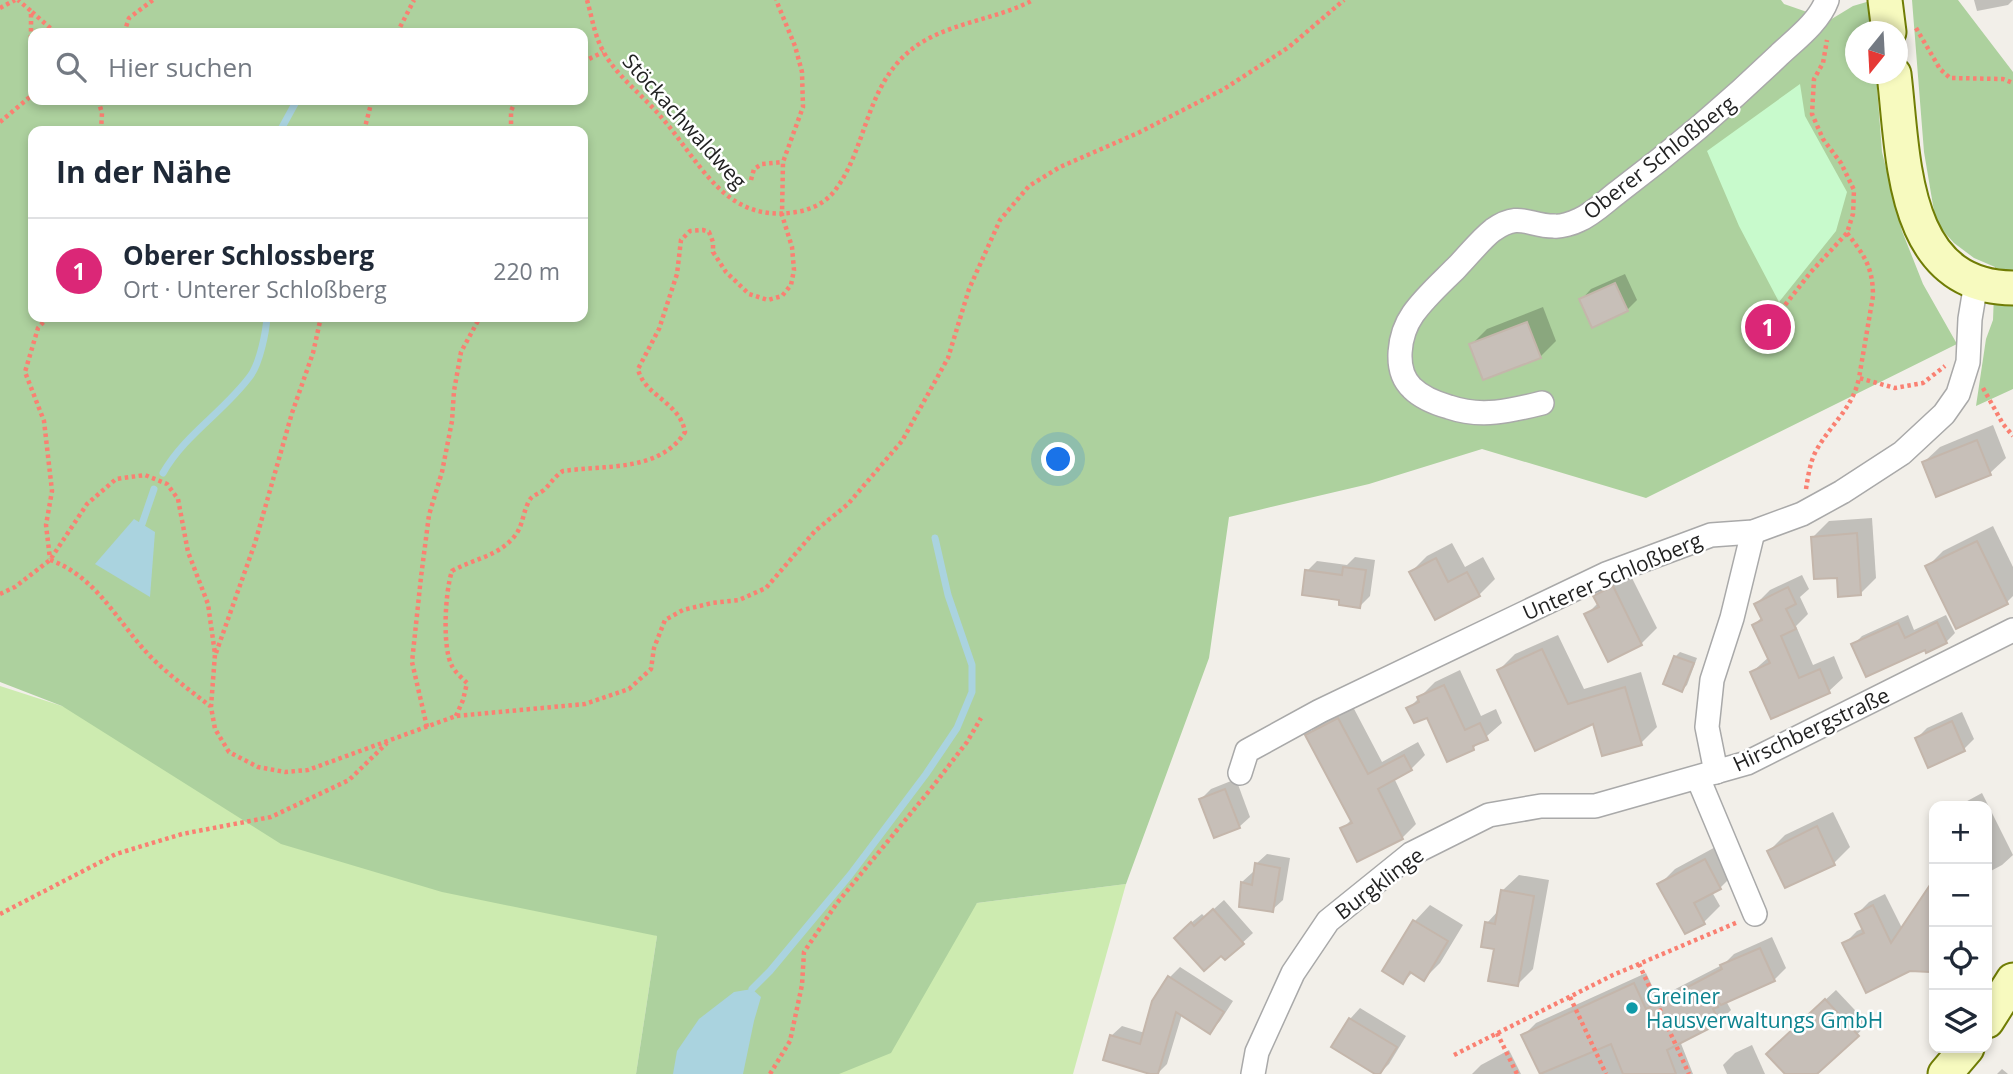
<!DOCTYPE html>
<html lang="de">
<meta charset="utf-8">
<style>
:root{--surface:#fff;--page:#f6f6f7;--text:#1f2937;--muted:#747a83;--line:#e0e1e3;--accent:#db2777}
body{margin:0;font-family:"Open Sans",sans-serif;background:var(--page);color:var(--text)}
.controls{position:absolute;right:21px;bottom:21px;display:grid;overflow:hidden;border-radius:14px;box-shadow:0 4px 10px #0003}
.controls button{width:63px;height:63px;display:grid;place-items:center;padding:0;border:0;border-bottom:2px solid var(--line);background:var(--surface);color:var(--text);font:35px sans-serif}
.compass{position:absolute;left:1845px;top:21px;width:63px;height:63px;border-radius:50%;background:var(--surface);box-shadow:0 4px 10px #0003;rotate:198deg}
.you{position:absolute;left:1059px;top:460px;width:24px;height:24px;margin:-18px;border:5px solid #fff;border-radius:50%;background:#1a73e8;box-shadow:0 0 0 10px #1a73e833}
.badge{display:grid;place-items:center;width:46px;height:46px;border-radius:50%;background:var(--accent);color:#fff;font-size:23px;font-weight:700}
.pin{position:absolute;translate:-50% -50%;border:4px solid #fff;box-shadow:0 2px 7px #0006}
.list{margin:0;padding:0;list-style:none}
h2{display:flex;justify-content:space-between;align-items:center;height:91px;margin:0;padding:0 28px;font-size:30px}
h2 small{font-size:23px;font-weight:400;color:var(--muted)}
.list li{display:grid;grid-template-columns:46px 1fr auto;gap:21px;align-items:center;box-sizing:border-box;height:105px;padding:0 28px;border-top:2px solid var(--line)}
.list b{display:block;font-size:26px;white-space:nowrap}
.list p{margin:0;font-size:23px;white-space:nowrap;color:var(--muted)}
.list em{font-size:23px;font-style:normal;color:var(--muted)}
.icon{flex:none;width:38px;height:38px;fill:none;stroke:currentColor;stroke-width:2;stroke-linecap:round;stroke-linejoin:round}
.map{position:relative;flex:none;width:2013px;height:1074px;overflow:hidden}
.search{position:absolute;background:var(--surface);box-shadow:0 4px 10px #0003;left:28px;top:28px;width:560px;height:77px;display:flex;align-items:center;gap:18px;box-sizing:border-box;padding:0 24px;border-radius:14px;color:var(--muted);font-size:26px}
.panel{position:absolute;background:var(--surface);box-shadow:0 4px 10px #0003;left:28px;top:126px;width:560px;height:196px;border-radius:14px}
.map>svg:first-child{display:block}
</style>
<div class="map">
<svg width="2013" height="1074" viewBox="0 0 2013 1074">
<rect width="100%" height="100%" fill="#f2efe9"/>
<g fill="#cdebb0">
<polygon points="0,686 62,706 657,936 636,1074 0,1074"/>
<polygon points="1126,884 1073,1074 834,1074 977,903"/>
</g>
<g fill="#add19e" fill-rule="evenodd">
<path d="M0 0H1781L1784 4 1830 20 1853 6 1870 1 1872 31 1856 32V74H1876L1882 152 1902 231 1923 284 1957 344 1646 498 1482 449 1369 484 1229 517 1209 658 1126 884 977 903 891 1053 839 1074H636L657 936 442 892 281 844 62 706 0 682ZM33 33H583V100H33ZM33 131H583V317H33Z"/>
<polygon points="1912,0 1958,0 2013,72 2013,389 1976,406 1986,339 1993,320 1995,267 1974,258 1954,243 1936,223 1924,152"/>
</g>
<polygon fill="#c8facc" points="1800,84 1805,116 1847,192 1836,231 1779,302 1739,226 1707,151"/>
<g fill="#aad3df">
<polygon points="134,519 155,532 150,597 95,564"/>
<polygon points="752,989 761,997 754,1021 743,1074 673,1074 677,1051 699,1019 734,992"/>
</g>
<g fill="#0003">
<polygon points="1974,0 2013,0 2008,5 1977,11"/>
<polygon points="1625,274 1637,300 1627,310 1581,300 1591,289"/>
<polygon points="1543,307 1556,341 1540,357 1471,345 1487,329"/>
<polygon points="1993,425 2006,458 1990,473 1924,462 1940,447"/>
<polygon points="1872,518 1876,578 1860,594 1839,576 1813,537 1829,521"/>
<polygon points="1993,526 2013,567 2013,596 2007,602 1927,567 1943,551"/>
<polygon points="1452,543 1465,567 1483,557 1495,579 1479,595 1411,572 1427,556"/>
<polygon points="1355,557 1375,560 1370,596 1360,606 1307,571 1317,561 1347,565"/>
<polygon points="1629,572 1657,628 1641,644 1586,615 1599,602 1596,596 1611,580"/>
<polygon points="1802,575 1809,589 1800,597 1808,614 1796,626 1813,665 1834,656 1843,678 1829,691 1772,717 1752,672 1769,657 1754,625 1762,617 1756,604 1770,590"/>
<polygon points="1908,615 1914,630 1946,615 1955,633 1946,642 1853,645 1862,636"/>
<polygon points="1558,635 1584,689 1641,672 1657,727 1641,743 1594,722 1499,670 1515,654"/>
<polygon points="1680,652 1697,658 1687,685 1682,690 1675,657"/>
<polygon points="1460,670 1481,716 1496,709 1502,723 1473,748 1427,715 1409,708 1435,682"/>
<polygon points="1352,705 1382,762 1418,742 1425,755 1411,769 1394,778 1416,824 1402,838 1343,828 1352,819 1307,736 1321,722"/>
<polygon points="1962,712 1974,739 1964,749 1917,738 1927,728"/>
<polygon points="1236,779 1250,817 1239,827 1201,799 1211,789"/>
<polygon points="1982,793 2013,855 2002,865 1987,873 1987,806 1958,806"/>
<polygon points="1833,812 1850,847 1834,863 1769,851 1785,835"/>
<polygon points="1721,844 1736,872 1720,888 1712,892 1720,906 1704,922 1686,932 1660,884 1675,869"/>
<polygon points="1267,854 1290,858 1283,900 1272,910 1242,882 1253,872 1255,873 1256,864"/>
<polygon points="1519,875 1549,880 1533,969 1518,984 1496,948 1487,923 1499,910 1503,890"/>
<polygon points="1934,882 1934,965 1929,970 1844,944 1857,931 1864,928 1857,914 1869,902 1885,894 1903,930"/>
<polygon points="1224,900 1253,933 1226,958 1186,927 1202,914 1205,917"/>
<polygon points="1430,905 1463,925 1440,963 1424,979 1413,972 1403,982 1415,921"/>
<polygon points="1772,937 1786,968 1774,980 1726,1001 1731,1010 1719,1022 1680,1041 1693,1074 1542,1074 1524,1035 1536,1023 1646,973 1658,998 1724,964 1734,954"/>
<polygon points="1180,967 1233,1001 1220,1021 1210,1032 1182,1014 1167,1064 1157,1074 1111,1036 1122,1026 1145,1033 1170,977"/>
<polygon points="1836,990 1868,1024 1815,1074 1787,1074 1779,1043"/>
<polygon points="1360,1008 1406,1036 1389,1064 1379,1074 1350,1019"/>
<polygon points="1752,1045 1765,1074 1727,1074 1723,1065 1735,1053"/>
<polygon points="1509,1050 1521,1074 1472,1074 1481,1065"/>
<polygon points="2002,1069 2008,1074 1997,1074"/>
</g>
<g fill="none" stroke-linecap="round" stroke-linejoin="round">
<g stroke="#aad3df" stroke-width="7">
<polyline points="280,131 297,100"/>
<path d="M163 473C185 434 225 411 251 375 260 362 266 332 267 317"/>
<polyline points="142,524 154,489"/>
<polyline points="752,989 770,971 850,875 926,774 957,728 972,692 972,665 948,595 935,538"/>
</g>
</g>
<g fill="#c7bfb8" stroke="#c4b6ab" stroke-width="2">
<polygon points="1615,283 1628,311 1592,328 1579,299"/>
<polygon points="1527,322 1541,358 1483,380 1469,344"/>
<polygon points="1977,440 1991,475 1936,497 1922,462"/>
<polygon points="1857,533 1861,595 1838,597 1837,578 1814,579 1811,537"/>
<polygon points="1977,541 2008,604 1956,629 1925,566"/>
<polygon points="1436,558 1448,582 1467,572 1480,596 1435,620 1409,572"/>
<polygon points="1343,567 1366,570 1360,608 1339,605 1339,600 1302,595 1305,570 1342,575"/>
<polygon points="1613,586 1642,645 1608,662 1584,614 1599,607 1593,596"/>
<polygon points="1788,587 1796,604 1786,609 1796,629 1781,636 1799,678 1820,669 1830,693 1771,719 1750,672 1770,663 1752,625 1762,620 1754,604"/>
<polygon points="1937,622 1947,643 1926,653 1925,650 1866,677 1851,644 1898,623 1905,638"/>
<polygon points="1542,649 1568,704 1625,687 1642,745 1602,756 1593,724 1535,751 1497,670"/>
<polygon points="1674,656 1694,663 1682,692 1663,684"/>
<polygon points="1444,685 1465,730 1480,723 1488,740 1473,746 1474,750 1447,762 1427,718 1414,723 1406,708 1419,702 1417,697"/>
<polygon points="1338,718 1368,774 1404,755 1412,770 1378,789 1403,839 1357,862 1340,828 1352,823 1305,735"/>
<polygon points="1952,721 1965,751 1928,768 1915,738"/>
<polygon points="1225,789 1240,828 1214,838 1199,799"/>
<polygon points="1817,826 1835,865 1785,888 1767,851"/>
<polygon points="1705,859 1721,889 1694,903 1705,924 1685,934 1657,884"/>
<polygon points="1255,863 1280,868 1273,912 1239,907 1241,882 1252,885"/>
<polygon points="1934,879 1934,964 1930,972 1910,971 1866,993 1842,943 1864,933 1855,914 1873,905 1891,943"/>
<polygon points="1501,890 1534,896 1518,986 1488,981 1494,949 1481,947 1485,922 1495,924"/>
<polygon points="1213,909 1244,944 1225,960 1221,956 1204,971 1174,938 1191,922 1194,926"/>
<polygon points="1413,920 1448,941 1424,981 1410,972 1403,984 1382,971"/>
<polygon points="1760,948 1775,981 1721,1005 1713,996 1718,1007 1713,1009 1720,1023 1667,1050 1676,1074 1623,1074 1611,1044 1540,1074 1521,1035 1634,983 1646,1009 1722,969 1720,965"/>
<polygon points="1168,976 1224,1012 1210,1034 1176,1012 1158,1074 1150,1074 1103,1060 1110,1035 1140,1044 1152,1001"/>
<polygon points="1825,999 1859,1036 1817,1074 1785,1074 1766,1054"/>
<polygon points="1349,1018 1397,1047 1380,1074 1375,1074 1331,1047"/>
</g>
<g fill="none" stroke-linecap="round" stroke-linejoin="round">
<defs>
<g id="street">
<path d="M1542 403C1510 411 1481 418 1449 407 1435 403 1422 398 1412 388 1393 370 1399 334 1413 314 1425 297 1441 283 1456 268 1468 256 1480 240 1493 230 1520 211 1528 226 1554 226 1561 227 1573 223 1579 220 1593 214 1606 201 1618 192 1675 149 1727 105 1779 55 1796 39 1819 22 1827 0"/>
<polyline points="1716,772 1707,727 1712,680 1732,618 1753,532"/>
<polyline points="1240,773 1247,751 1320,711 1606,574 1711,535 1753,532 1802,514 1842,492 1902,453 1944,414 1958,394 1968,362 1970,319 1976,283"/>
<polyline points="1698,778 1755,914"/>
<polyline points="1253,1074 1257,1052 1293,973 1328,921 1411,854 1489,815 1541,806 1595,806 1747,763 2013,630"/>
</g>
<g id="secondary">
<polyline points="1885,0 1889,32"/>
<path d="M1894 74C1904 156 1900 287 2013 288"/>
<polyline points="1987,1021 2013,980"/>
<polyline points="1945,1074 1967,1048"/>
</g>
</defs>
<use href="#street" stroke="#a9a9a9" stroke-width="26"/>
<use href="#secondary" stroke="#707d05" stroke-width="37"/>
<g stroke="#fa8072" stroke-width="4.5" stroke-dasharray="3.5 3.5" stroke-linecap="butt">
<path d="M587 0C592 17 594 34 603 51 617 77 643 95 662 118 701 163 725 224 796 212 811 210 827 202 836 189 869 144 865 80 919 44 953 22 998 19 1033 0"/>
<polyline points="0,8 15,0"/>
<polyline points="32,12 56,33"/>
<polyline points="1916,28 1940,69 1950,78 2003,79 2013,83"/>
<polyline points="124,33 129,18 153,0"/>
<polyline points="397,33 414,0"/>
<polyline points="583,62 603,52"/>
<polyline points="98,100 102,113 101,131"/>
<polyline points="0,122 31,96 31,11 18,0"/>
<polyline points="364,131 372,100"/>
<polyline points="511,131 511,111 516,100"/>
<polyline points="751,180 754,169 762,164 783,162"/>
<path d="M1847 233C1864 255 1873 267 1873 296L1859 378 1895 388 1923 383 1945 366"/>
<polyline points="48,317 38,328 25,372 44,421 52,491 46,525 50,559"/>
<polyline points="1768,327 1810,273 1847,233 1853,214 1854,190 1841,163 1823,139 1812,114 1814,79 1823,63 1827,40"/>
<polyline points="1983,388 2003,424 2013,436"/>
<path d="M1806 489C1808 477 1810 462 1816 451 1830 425 1853 408 1859 378"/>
<path d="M50 560C92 575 113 613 140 645 159 668 187 688 210 706"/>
<polyline points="0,594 15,587 50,560 87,504 116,479 145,475 167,484 178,499 188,552 208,604 215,654 211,707 215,729 229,752 258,767 285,772 308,770 456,716 585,704 629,689 651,669 654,648 665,620 683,610 712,603 739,600 766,588 815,531 848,504 902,441 948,358 969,289 1000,220 1029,186 1060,167 1138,133 1224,89 1289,47 1344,0"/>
<polyline points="216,653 255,543 292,413 313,353 321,317"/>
<path d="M456 716 463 700 467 683C462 678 455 672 452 666 442 648 445 592 452 571 473 559 496 557 513 538 523 527 522 516 528 503 531 495 537 495 544 490 551 483 555 476 563 471 605 465 660 472 685 432 680 402 644 396 638 369L659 329 677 274 681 240 690 231 703 230 709 232 713 242V252L726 272 749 294 768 300 782 296 791 285 794 270 792 247 782 215 783 162 803 107 802 72 795 46 776 0"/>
<polyline points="427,727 412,662 421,577 429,515 442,472 452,421 454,391 461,352 480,317"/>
<polyline points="0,914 116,854 182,834 271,817 349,780 387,743"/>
<polyline points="1639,964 1689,1074"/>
<polyline points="1570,997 1606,1074"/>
<polyline points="1497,1033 1517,1074"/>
<polyline points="1454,1055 1613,975 1738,922"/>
<polyline points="770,1074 790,1041 802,985 804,952 837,903 930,790 967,742 981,718"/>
</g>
<use href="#street" stroke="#fff" stroke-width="23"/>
<use href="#secondary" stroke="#f7fabf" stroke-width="33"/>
</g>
<circle fill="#0f9aa8" stroke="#fff" stroke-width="2.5" cx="1632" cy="1008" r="7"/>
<g text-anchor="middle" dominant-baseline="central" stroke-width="5" stroke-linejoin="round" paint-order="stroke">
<g font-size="21" fill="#222" stroke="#fff">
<text transform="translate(685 121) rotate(48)">Stöckachwaldweg</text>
<text transform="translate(1659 157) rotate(-38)">Oberer Schloßberg</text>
<text transform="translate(1612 576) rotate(-23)">Unterer Schloßberg</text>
<text transform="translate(1811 729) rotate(-25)">Hirschbergstraße</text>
<text transform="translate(1379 883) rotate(-37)">Burgklinge</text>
</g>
<g font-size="21" fill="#0d838f" stroke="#fff" text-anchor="start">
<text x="1646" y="996">Greiner<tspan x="1646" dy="24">Hausverwaltungs GmbH</tspan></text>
</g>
</g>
</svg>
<div class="controls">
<button>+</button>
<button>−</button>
<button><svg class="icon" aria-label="locate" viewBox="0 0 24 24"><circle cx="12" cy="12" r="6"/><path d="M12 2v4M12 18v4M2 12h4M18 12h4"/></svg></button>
<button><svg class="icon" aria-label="layers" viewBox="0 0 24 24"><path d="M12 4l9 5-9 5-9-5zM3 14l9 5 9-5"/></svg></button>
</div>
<svg class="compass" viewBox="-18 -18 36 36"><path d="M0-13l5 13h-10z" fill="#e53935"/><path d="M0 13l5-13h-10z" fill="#747a83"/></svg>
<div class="you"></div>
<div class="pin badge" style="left:1768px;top:327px">1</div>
<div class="search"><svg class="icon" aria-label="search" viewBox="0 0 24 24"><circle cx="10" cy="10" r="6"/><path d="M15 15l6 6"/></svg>Hier suchen</div>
<section class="panel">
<h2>In der Nähe<small></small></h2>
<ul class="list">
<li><span class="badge">1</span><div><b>Oberer Schlossberg</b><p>Ort · Unterer Schloßberg</p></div><em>220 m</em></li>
</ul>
</section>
</div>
